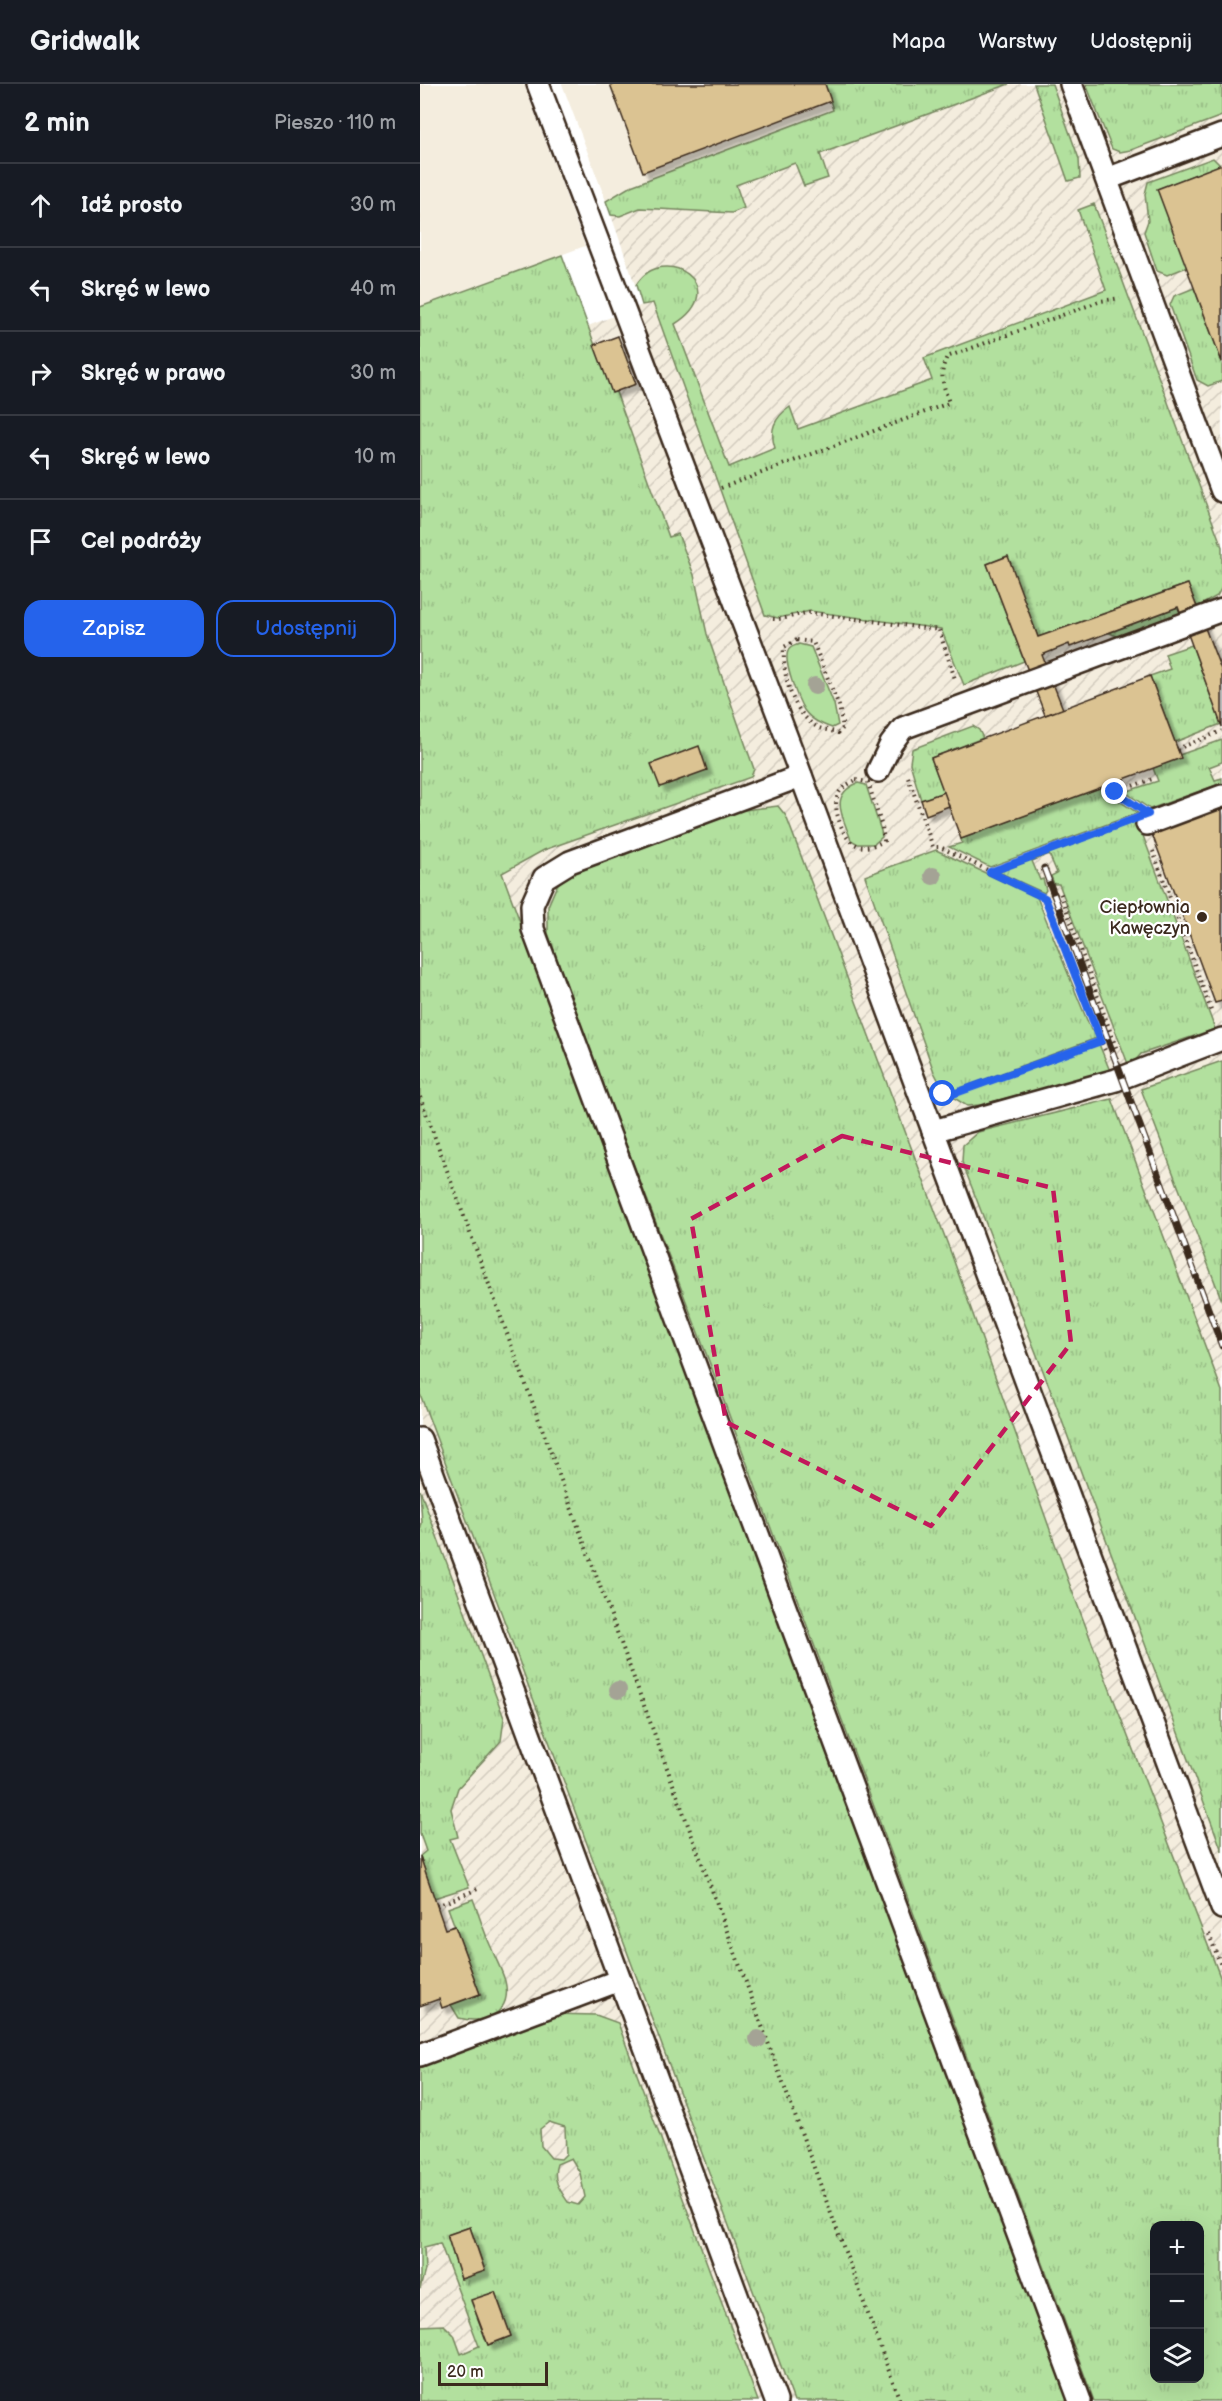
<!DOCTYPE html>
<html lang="pl">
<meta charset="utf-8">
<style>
:root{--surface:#171b24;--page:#242831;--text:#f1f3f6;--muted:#9ea1a6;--line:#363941;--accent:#2563eb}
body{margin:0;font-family:"Balsamiq Sans",sans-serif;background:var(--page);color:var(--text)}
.controls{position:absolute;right:18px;bottom:18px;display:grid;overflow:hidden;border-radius:12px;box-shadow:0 6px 24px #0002}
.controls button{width:54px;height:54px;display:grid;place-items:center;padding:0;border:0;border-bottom:2px solid var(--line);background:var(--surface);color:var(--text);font:30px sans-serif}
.scale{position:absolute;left:18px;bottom:15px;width:110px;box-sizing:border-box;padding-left:6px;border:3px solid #3b2a1e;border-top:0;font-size:16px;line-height:21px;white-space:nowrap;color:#3b2a1e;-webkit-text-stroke:4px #fff;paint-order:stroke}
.stop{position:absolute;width:18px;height:18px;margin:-14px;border:4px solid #2563eb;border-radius:50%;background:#fff}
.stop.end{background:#2563eb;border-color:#fff;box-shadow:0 2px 6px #0008}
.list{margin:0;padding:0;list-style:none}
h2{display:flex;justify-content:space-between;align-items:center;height:78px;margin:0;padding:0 24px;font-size:26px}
h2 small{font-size:20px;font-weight:400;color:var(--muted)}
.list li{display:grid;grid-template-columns:39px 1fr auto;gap:18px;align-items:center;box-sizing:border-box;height:84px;padding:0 24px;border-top:2px solid var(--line)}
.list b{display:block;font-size:22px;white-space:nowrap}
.list em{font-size:20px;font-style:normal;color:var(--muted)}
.actions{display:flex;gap:12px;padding:18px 24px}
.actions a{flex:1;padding:14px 0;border:2px solid var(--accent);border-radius:18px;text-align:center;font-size:21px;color:var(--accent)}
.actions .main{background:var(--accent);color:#fff}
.icon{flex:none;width:33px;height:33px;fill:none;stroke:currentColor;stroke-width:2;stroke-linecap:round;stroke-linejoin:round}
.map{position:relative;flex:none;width:802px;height:2317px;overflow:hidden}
header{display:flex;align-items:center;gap:36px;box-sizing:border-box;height:84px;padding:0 30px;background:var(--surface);border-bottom:2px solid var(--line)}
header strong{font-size:28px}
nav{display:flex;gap:33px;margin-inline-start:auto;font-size:21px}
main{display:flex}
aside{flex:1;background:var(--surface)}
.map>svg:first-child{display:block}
</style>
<header>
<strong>Gridwalk</strong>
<nav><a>Mapa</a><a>Warstwy</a><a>Udostępnij</a></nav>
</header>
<main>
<aside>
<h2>2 min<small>Pieszo · 110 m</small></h2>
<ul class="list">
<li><svg class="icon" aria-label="ahead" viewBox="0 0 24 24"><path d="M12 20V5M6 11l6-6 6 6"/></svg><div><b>Idź prosto</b></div><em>30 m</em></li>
<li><svg class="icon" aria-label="left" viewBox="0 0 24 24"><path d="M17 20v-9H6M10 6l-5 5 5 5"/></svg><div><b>Skręć w lewo</b></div><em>40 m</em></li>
<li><svg class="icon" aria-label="right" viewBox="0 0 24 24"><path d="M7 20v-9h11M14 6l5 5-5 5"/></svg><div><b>Skręć w prawo</b></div><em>30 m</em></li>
<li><svg class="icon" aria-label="left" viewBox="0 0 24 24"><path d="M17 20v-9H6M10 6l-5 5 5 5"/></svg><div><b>Skręć w lewo</b></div><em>10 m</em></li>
<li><svg class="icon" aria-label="arrive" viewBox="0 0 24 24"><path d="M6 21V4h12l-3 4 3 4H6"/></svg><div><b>Cel podróży</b></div></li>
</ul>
<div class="actions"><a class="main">Zapisz</a><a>Udostępnij</a></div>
</aside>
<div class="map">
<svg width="802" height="2317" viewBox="0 0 802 2317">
<defs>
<pattern id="industrial-furrows" width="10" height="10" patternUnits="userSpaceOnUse" patternTransform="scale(1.5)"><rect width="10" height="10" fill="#f4edde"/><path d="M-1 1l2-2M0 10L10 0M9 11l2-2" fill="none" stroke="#d2cbbe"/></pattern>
<pattern id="grass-tufts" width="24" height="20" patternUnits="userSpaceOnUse" patternTransform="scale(1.5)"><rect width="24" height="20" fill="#b2e09e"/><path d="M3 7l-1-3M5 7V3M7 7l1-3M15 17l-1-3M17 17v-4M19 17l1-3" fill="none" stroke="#9ac088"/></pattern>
<filter id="shadow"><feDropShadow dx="5.5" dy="5.5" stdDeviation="1.5" flood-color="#0004"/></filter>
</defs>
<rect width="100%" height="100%" fill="#fff"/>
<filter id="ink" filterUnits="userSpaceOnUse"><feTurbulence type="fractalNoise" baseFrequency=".0167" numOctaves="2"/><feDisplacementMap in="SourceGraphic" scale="12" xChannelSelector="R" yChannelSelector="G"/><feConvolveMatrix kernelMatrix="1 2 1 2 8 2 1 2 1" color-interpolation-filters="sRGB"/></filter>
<g filter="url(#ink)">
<g fill="#f4edde">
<polygon points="0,0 104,0 165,162 0,223"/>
<polygon points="142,0 405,0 414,26 211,102 186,117"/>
</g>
<path fill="url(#industrial-furrows)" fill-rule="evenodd" d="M561 0H802V2317H0V493L174 261 168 242 222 221 191 131ZM734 2142H780V2294H734Z"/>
<g fill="url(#grass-tufts)" stroke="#76855e" stroke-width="1.5" fill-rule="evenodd">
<polygon points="405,0 589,0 400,70 408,94 384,102 375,79 316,101 324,124 312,129 220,124 200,132 191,131 186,117 211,102 413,26"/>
<polygon points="614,0 632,0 659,75 660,94 648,97"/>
<polygon points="666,0 802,0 802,32 711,66 700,68 692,65"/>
<polygon points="793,74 800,81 738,105 767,183 747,191 737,187 724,148 728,137 725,110 728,98"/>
<path d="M674 120 802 463V503L797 512 777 523 767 500 618 553 587 472 567 480 604 577 544 601 521 545 390 527 358 534 345 531 233 219 222 221 216 201C243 157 314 203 255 240L309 383 355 364C349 346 354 334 370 323L378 345 512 296 504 274 686 206 658 126Z"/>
<polygon points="142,171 192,308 196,308 249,453 258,450 274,491 287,550 334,685 331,693 124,766 82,789 649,2317 374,2317 0,1310 0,223"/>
<polygon points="774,204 802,278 802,297 788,302 777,296 750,221 754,212"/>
<polygon points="758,523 760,529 700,553 689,549"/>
<polygon points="772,561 801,640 755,658 730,592 750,585 745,570"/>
<polygon points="553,642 559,646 563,654 511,674 524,708 501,716 490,679 492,665"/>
<polygon points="802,656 802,678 789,683 795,696 802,694 802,699 730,725 705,708 738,697 733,684 759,671"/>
<polygon points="680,704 685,713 693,713 718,729 570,783 529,763 542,759 541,755"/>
<path d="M358 722 366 732 531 1169 648 1496 802 1898V2317H674L292 1285 166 956 128 849V822L137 801 159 782 316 727ZM734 2142H780V2294H734Z"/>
<polygon points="721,734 723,739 722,749 795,945 721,970 713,979 708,980 639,800 634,800 631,792 637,789 629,770 612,777 620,796 623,795 626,806 624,809 578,788"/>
<polygon points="516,766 617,813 671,946 674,947 677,954 534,1007 529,1008 522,1003 514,988 445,792"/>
<polygon points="679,960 690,987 560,1021 547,1022 531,1012"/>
<polygon points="802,977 802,1217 721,1005"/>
<polygon points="692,1015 802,1307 802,1767 632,1310 542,1078 543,1061 558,1048"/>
<polygon points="0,1406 84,1634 81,1657 38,1704 31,1725 38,1753 30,1755 49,1803 14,1814 0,1772 6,1767 0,1750 0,1447 2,1439"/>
<path d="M53 1815C59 1831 64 1848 71 1863 75 1874 82 1886 85 1897 93 1929 65 1941 39 1934L31 1921 60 1910 28 1824Z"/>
<path d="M131 1930 176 1931 198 1939 338 2317H0V2242L24 2241 34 2251 41 2270 59 2262 20 2159 4 2163 5 2186 0 2205V1982ZM129 2038 145 2043 146 2070 141 2075 131 2074 121 2062 120 2045ZM151 2074 160 2089 165 2113 158 2121 148 2118C139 2105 132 2095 137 2080ZM50 2143 65 2186 41 2195 27 2151ZM75 2208 91 2252 68 2261 51 2217Z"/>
</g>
<g fill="#b2e09e" stroke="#76855e" stroke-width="1.5">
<path d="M379 560 391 563 414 620 418 641 412 644C401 640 391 636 384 626 378 616 363 578 368 567 370 562 375 562 379 560Z"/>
<path d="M438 699 446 701 461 747 462 753 454 760H438L431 756C423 733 408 711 438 699Z"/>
</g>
<g fill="#dbc392" stroke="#3b2a1e" stroke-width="1.5" filter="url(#shadow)">
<polygon points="190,0 405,0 411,17 223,88"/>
<polygon points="802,80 802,278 737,105"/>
<polygon points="198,252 216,300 192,309 174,261"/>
<polygon points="588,472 618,553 768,500 802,588 802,643 758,523 650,563 649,560 622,571 643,625 625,631 567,480"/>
<polygon points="730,592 761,674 541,755 511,674"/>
<polygon points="279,662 287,686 240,703 231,680"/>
<polygon points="524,708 529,722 506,731 501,716"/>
<polygon points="802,723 802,917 795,919 732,750"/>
<polygon points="0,1772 25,1845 35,1842 60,1910 22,1924 19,1915 0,1922"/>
<polygon points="50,2143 65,2187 41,2195 27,2151"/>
<polygon points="75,2208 91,2252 68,2261 51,2216"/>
</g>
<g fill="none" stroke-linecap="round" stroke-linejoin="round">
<defs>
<g id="service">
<polyline points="118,0 376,678 802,1824"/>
<polyline points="651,0 802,407"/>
<polyline points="687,95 802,51"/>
<polyline points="458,687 471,660 483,644 802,526"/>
<polyline points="381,692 150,778 124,794 112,821 113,845 660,2317"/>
<polyline points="727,740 802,712"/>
<polyline points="513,1047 696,996 802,955"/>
<polyline points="0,1355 356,2317"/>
<polyline points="0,1971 200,1896"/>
</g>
</defs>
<use href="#service" stroke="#3b2a1e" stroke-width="26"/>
<g stroke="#3b2a1e" stroke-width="4" stroke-dasharray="1.5 4.5" stroke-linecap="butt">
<path d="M301 404 529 319C524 302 518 290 527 273L681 217 700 214"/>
<path d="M353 535C367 536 377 529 391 529L519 546 535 595"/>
<path d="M377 556 393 558 419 622 423 644 418 649C412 647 405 646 399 644 372 630 362 591 364 563Z"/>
<polyline points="757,665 802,647"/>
<polyline points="488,693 513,763 520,763 625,814 686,969"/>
<path d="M436 696 448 698 462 743 464 757C441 769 428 762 420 739 417 731 414 719 418 711 421 703 430 699 436 696Z"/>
<polyline points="685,702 688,708 695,708 710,718"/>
<polyline points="696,708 735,694"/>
<polyline points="733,767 792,929"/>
<polyline points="571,787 699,739"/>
<polyline points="625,814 640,808 697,966"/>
<polyline points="558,1001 681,957"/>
<polyline points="0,1013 480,2317"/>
<polyline points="17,1822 60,1804"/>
<polyline points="789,1850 802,1884"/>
</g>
<use href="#service" stroke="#fff" stroke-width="21"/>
<defs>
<polyline id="rail" points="624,784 802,1262"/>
</defs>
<use href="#rail" stroke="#3b2a1e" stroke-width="7"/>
<use href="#rail" stroke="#fff" stroke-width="4.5" stroke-dasharray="14" stroke-linecap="butt"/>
</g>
<g fill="#a4a395">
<circle cx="395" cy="602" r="9"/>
<circle cx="513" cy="792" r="9"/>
<circle cx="198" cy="1606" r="9"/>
<circle cx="338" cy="1955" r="9"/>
</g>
</g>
<g fill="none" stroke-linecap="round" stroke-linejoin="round" filter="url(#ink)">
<polyline stroke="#2563eb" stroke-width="8" points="523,1010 533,1010 681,957 625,814 570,788 728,730 695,708"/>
</g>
<path fill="none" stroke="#c2185b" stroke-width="4.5" stroke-dasharray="12 8" stroke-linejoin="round" d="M422 1052 633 1104 651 1259 511 1442 306 1338 271 1135Z"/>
<circle fill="#3b2a1e" stroke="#fff" stroke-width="2" cx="782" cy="833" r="6"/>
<g text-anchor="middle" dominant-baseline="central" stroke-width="4.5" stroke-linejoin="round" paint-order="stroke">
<g font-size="18" fill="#3b2a1e" stroke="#fff" text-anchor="end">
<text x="770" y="823">Ciepłownia<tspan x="770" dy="21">Kawęczyn</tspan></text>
</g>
</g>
</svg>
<div class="controls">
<button>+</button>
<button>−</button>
<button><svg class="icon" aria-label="layers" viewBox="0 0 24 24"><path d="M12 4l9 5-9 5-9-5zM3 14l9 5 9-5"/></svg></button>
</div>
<div class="scale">20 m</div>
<div class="stop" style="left:523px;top:1010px"></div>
<div class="stop end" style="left:695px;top:708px"></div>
</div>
</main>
